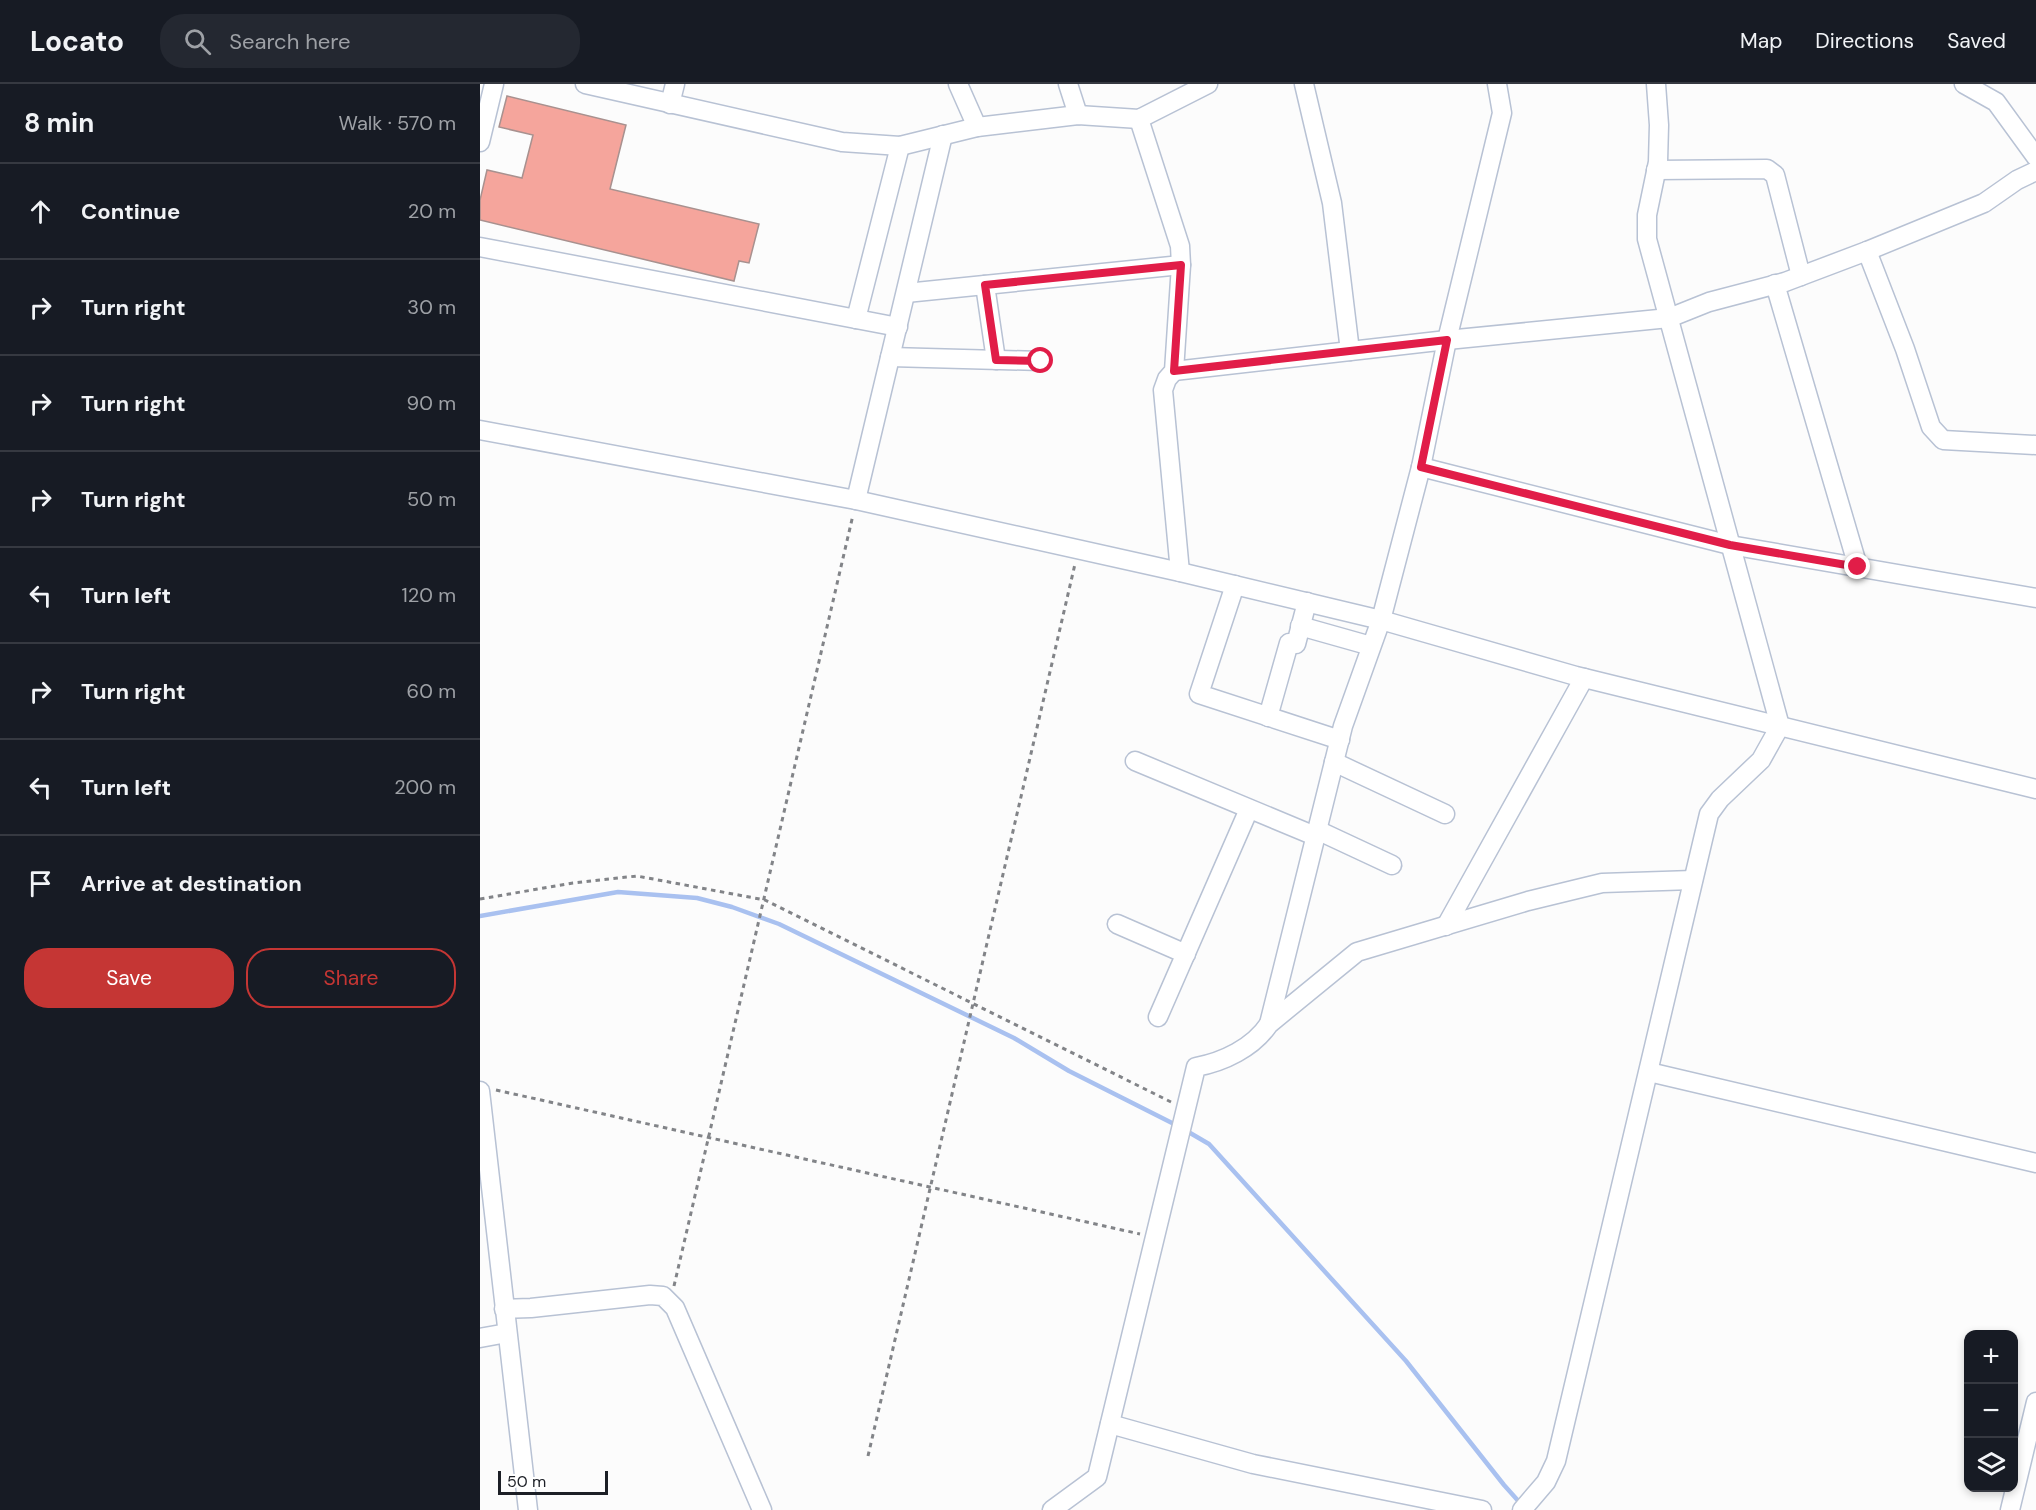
<!DOCTYPE html>
<meta charset="utf-8">
<style>
:root{--surface:#171b24;--page:#242831;--text:#f1f3f6;--muted:#9ea1a6;--line:#363941;--accent:#c53634}
body{margin:0;font-family:"DM Sans",sans-serif;background:var(--page);color:var(--text)}
.controls{position:absolute;right:18px;bottom:18px;display:grid;overflow:hidden;border-radius:12px;box-shadow:0 3px 9px #0003}
.controls button{width:54px;height:54px;display:grid;place-items:center;padding:0;border:0;border-bottom:2px solid var(--line);background:var(--surface);color:var(--text);font:30px sans-serif}
.scale{position:absolute;left:18px;bottom:15px;width:110px;box-sizing:border-box;padding-left:6px;border:3px solid #1c1f26;border-top:0;font-size:16px;line-height:21px;white-space:nowrap;color:#1c1f26;-webkit-text-stroke:4px #fff;paint-order:stroke}
.stop{position:absolute;width:18px;height:18px;margin:-14px;border:4px solid #e11d48;border-radius:50%;background:#fff}
.stop.end{background:#e11d48;border-color:#fff;box-shadow:0 2px 6px #0008}
.list{margin:0;padding:0;list-style:none}
h2{display:flex;justify-content:space-between;align-items:center;height:78px;margin:0;padding:0 24px;font-size:26px}
h2 small{font-size:20px;font-weight:400;color:var(--muted)}
.list li{display:grid;grid-template-columns:39px 1fr auto;gap:18px;align-items:center;box-sizing:border-box;height:96px;padding:0 24px;border-top:2px solid var(--line)}
.list b{display:block;font-size:22px;white-space:nowrap}
.list em{font-size:20px;font-style:normal;color:var(--muted)}
.actions{display:flex;gap:12px;padding:18px 24px}
.actions a{flex:1;padding:14px 0;border:2px solid var(--accent);border-radius:24px;text-align:center;font-size:21px;color:var(--accent)}
.actions .main{background:var(--accent);color:#fff}
.icon{flex:none;width:33px;height:33px;fill:none;stroke:currentColor;stroke-width:2;stroke-linecap:round;stroke-linejoin:round}
.map{position:relative;flex:none;width:1556px;height:1426px;overflow:hidden}
header{display:flex;align-items:center;gap:36px;box-sizing:border-box;height:84px;padding:0 30px;background:var(--surface);border-bottom:2px solid var(--line)}
header strong{font-size:28px}
nav{display:flex;gap:33px;margin-inline-start:auto;font-size:21px}
.search{width:420px;height:54px;background:var(--page);display:flex;align-items:center;gap:15px;box-sizing:border-box;padding:0 21px;border-radius:24px;color:var(--muted);font-size:22px}
main{display:flex}
aside{flex:1;background:var(--surface)}
.map>svg:first-child{display:block}
</style>
<header>
<strong>Locato</strong>
<div class="search"><svg class="icon" aria-label="search" viewBox="0 0 24 24"><circle cx="10" cy="10" r="6"/><path d="M15 15l6 6"/></svg>Search here</div>
<nav><a>Map</a><a>Directions</a><a>Saved</a></nav>
</header>
<main>
<aside>
<h2>8 min<small>Walk · 570 m</small></h2>
<ul class="list">
<li><svg class="icon" aria-label="ahead" viewBox="0 0 24 24"><path d="M12 20V5M6 11l6-6 6 6"/></svg><div><b>Continue</b></div><em>20 m</em></li>
<li><svg class="icon" aria-label="right" viewBox="0 0 24 24"><path d="M7 20v-9h11M14 6l5 5-5 5"/></svg><div><b>Turn right</b></div><em>30 m</em></li>
<li><svg class="icon" aria-label="right" viewBox="0 0 24 24"><path d="M7 20v-9h11M14 6l5 5-5 5"/></svg><div><b>Turn right</b></div><em>90 m</em></li>
<li><svg class="icon" aria-label="right" viewBox="0 0 24 24"><path d="M7 20v-9h11M14 6l5 5-5 5"/></svg><div><b>Turn right</b></div><em>50 m</em></li>
<li><svg class="icon" aria-label="left" viewBox="0 0 24 24"><path d="M17 20v-9H6M10 6l-5 5 5 5"/></svg><div><b>Turn left</b></div><em>120 m</em></li>
<li><svg class="icon" aria-label="right" viewBox="0 0 24 24"><path d="M7 20v-9h11M14 6l5 5-5 5"/></svg><div><b>Turn right</b></div><em>60 m</em></li>
<li><svg class="icon" aria-label="left" viewBox="0 0 24 24"><path d="M17 20v-9H6M10 6l-5 5 5 5"/></svg><div><b>Turn left</b></div><em>200 m</em></li>
<li><svg class="icon" aria-label="arrive" viewBox="0 0 24 24"><path d="M6 21V4h12l-3 4 3 4H6"/></svg><div><b>Arrive at destination</b></div></li>
</ul>
<div class="actions"><a class="main">Save</a><a>Share</a></div>
</aside>
<div class="map">
<svg width="1556" height="1426" viewBox="0 0 1556 1426">
<rect width="100%" height="100%" fill="#fcfcfc"/>
<g fill="none" stroke-linecap="round" stroke-linejoin="round">
<g stroke="#a9c1f0" stroke-width="4.5">
<polyline points="0,832 138,808 217,814 252,823 299,840 534,954 589,987 698,1042"/>
<polyline points="705,1046 729,1060 926,1277 1024,1401 1041,1420"/>
</g>
</g>
<polygon fill="#f5a59c" stroke="#a8918f" stroke-width="1.5" points="27,12 146,41 130,105 279,140 269,179 259,177 254,197 0,136 0,116 7,86 42,94 53,51 19,43"/>
<g fill="none" stroke-linecap="round" stroke-linejoin="round">
<defs>
<g id="minor">
<polyline points="105,0 362,58 420,62 497,43 598,31 659,35 728,0"/>
<polyline points="478,0 497,43"/>
<polyline points="588,0 598,31"/>
<polyline points="824,0 852,119 870,267"/>
<polyline points="1484,0 1516,18 1556,73"/>
<polyline points="190,20 195,0"/>
<polyline points="659,35 700,162 701,181 694,287 687,295 683,306 700,488"/>
<polyline points="0,58 14,0"/>
<polyline points="1176,86 1287,85 1295,91 1321,192"/>
<polyline points="0,163 418,243"/>
<polyline points="1387,167 1425,265 1451,343 1463,356 1556,361"/>
<polyline points="1295,200 1378,483"/>
<polyline points="505,201 516,276"/>
<polyline points="426,209 701,181"/>
<polyline points="376,235 420,62"/>
<polyline points="410,273 561,277"/>
<polyline points="694,287 967,256 1189,234 1229,218 1305,198 1387,167 1504,119 1537,96 1556,87"/>
<polyline points="0,346 376,416 700,488 901,536 1096,592 1556,705"/>
<polyline points="941,383 1250,461 1556,514"/>
<polyline points="376,416 463,51"/>
<polyline points="755,501 719,610 860,656"/>
<polyline points="820,542 891,562"/>
<polyline points="788,633 809,559 816,560 827,518"/>
<polyline points="655,677 835,752"/>
<polyline points="854,678 965,730"/>
<polyline points="837,746 912,781"/>
<polyline points="637,840 706,870"/>
<polyline points="966,842 1104,594"/>
<polyline points="678,933 769,725"/>
<polyline points="789,940 863,642 901,536 941,383 967,256 1022,29 1017,0"/>
<polyline points="1169,988 1556,1079"/>
<polyline points="0,1007 48,1426"/>
<polyline points="24,1225 51,1224 170,1211 183,1212 195,1224 282,1426"/>
<polyline points="0,1254 27,1249"/>
<polyline points="630,1340 773,1380 1002,1426"/>
<path d="M572 1426 617 1393 716 983C743 978 773 964 789 940L877 868 1048 817 1122 799 1213 796"/>
<polyline points="1042,1426 1066,1398 1076,1377 1229,730 1240,715 1281,676 1300,642 1167,155 1167,131 1178,78 1179,41 1176,0"/>
<polyline points="1530,1426 1556,1318"/>
</g>
</defs>
<use href="#minor" stroke="#b8c2d4" stroke-width="21"/>
<g stroke="#828488" stroke-width="3" stroke-dasharray="4.5 4.5" stroke-linecap="butt">
<polyline points="0,815 93,799 157,792 285,816 691,1018"/>
<polyline points="16,1006 660,1150"/>
<polyline points="194,1202 373,431"/>
<polyline points="388,1372 595,480"/>
</g>
<use href="#minor" stroke="#fff" stroke-width="18"/>
</g>
<g fill="none" stroke-linecap="round" stroke-linejoin="round">
<polyline stroke="#e11d48" stroke-width="8" points="561,277 516,276 505,201 701,181 694,287 967,256 941,383 1250,461 1378,483"/>
</g>
</svg>
<div class="controls">
<button>+</button>
<button>−</button>
<button><svg class="icon" aria-label="layers" viewBox="0 0 24 24"><path d="M12 4l9 5-9 5-9-5zM3 14l9 5 9-5"/></svg></button>
</div>
<div class="scale">50 m</div>
<div class="stop" style="left:561px;top:277px"></div>
<div class="stop end" style="left:1378px;top:483px"></div>
</div>
</main>
